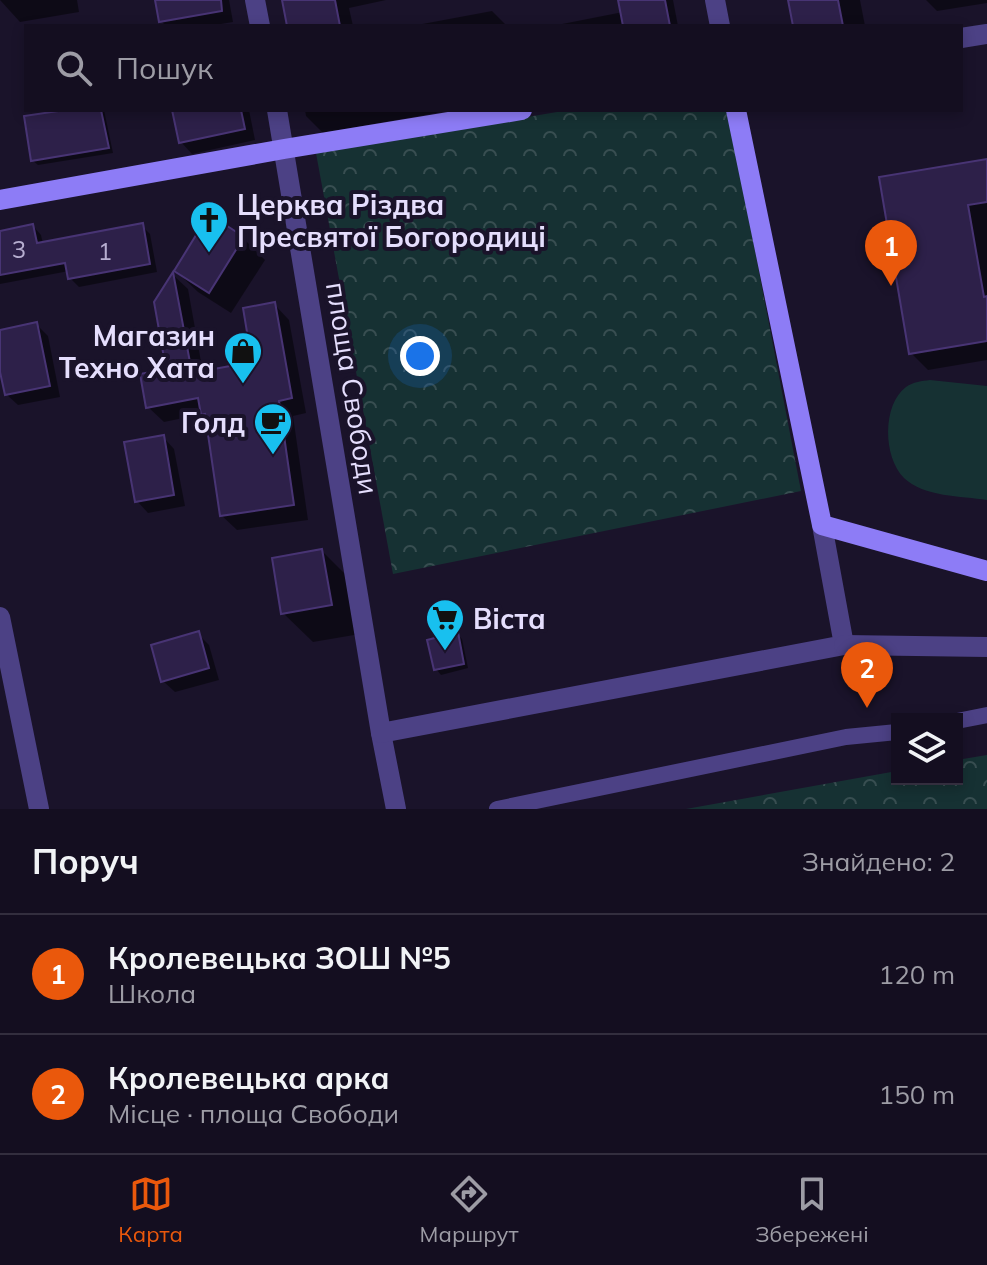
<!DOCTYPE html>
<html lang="uk">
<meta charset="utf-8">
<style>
:root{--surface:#140e20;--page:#1d1729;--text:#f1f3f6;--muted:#9d9ca5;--line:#332e3e;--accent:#ea580c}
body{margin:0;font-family:Mulish,sans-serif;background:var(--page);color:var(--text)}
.controls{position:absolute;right:24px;bottom:24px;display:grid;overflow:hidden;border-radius:0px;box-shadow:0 4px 12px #0003}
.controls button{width:72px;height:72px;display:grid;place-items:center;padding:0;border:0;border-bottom:2px solid var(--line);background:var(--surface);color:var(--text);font:40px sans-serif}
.you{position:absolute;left:420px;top:356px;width:28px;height:28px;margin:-20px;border:6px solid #fff;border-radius:50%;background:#1a73e8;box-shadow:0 0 0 12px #1a73e833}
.badge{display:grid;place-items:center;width:52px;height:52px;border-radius:50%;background:var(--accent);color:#fff;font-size:26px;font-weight:700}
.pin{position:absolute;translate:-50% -66px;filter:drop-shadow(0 2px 4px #0008)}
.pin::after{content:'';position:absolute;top:42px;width:28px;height:24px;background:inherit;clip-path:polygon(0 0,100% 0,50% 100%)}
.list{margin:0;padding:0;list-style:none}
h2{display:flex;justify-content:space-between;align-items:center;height:104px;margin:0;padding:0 32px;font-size:34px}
h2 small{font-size:26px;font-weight:400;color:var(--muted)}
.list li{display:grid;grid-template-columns:52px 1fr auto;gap:24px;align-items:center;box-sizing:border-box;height:120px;padding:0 32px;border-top:2px solid var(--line)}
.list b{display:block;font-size:30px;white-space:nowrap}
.list p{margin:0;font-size:26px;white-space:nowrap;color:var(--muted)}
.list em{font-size:26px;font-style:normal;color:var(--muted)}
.icon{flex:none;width:44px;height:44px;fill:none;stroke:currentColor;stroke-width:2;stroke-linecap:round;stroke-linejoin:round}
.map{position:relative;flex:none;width:987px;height:809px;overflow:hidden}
.search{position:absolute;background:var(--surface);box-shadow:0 4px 12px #0003;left:24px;right:24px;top:24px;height:88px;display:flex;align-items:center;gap:20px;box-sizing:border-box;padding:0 28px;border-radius:0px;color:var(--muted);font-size:30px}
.sheet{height:344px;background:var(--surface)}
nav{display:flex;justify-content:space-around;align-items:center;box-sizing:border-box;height:112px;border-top:2px solid var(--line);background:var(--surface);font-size:22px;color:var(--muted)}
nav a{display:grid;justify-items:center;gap:4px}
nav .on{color:var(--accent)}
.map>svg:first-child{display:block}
</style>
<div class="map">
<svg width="987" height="809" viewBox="0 0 987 809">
<defs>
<pattern id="forest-crowns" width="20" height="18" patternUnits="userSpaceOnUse" patternTransform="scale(2)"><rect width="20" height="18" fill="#163133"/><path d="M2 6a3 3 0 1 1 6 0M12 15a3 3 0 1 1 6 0" fill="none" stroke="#384e51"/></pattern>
</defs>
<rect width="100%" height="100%" fill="#1a132a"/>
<path fill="#163133" d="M930 380 987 386V500C961 496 924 497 904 478 883 457 882 405 906 387 913 382 922 381 930 380Z"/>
<g fill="url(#forest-crowns)">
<polygon points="569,110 728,110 801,491 393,574 316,153"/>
<polygon points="987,755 987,809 686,809 897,771 897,779 957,779 957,760"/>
</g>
<g fill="#0007">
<polygon points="0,0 77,0 79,12 20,22"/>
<polygon points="157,0 229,0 233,22 209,26 166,26 161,21"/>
<polygon points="284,0 386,0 349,8 353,26 289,26"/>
<polygon points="620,0 673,0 678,26 552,26 623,12"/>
<polygon points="790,0 860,0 865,26 795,26"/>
<polygon points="926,0 987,0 987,3 937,11"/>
<polygon points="492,11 507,26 417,26 417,25"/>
<polygon points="64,110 104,110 113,153 38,165 32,160"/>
<polygon points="174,110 249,110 255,140 192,154 181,142"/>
<polygon points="305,110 453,110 323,133 306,116"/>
<polygon points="987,161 987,360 928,370 911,353 882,178"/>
<polygon points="33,226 41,235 43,244 142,226 150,234 157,272 79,287 70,278 69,271 0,284 0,233"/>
<polygon points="243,238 265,260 231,313 198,292 176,271"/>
<polygon points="173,275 188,289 203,373 254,363 274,304 289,320 306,413 293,416 308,520 237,530 221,515 207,418 203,414 164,422 148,407 168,370"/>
<polygon points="37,325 48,336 60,397 18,405 6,394 0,362 0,332"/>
<polygon points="163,437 174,449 185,506 148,513 137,501"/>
<polygon points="322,551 351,580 360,634 313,642 283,613"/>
<polygon points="198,634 209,645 219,680 175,692 163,681"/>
<polygon points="457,634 462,639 468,668 441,675 436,669"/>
</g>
<g fill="#2d2049" stroke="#483474" stroke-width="2">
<polygon points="155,0 221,0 222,11 159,22"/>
<polygon points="282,0 335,0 340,26 287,26"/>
<polygon points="618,0 665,0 670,26 623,26"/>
<polygon points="788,0 838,0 843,26 793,26"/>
<polygon points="65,110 101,110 109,148 31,161 24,116"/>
<polygon points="172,110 241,110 245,129 179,143"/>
<polygon points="987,159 987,202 968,205 984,297 987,296 987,341 909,354 879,177"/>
<polygon points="209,214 244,237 209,293 174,271"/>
<polygon points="143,223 150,264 68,279 65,263 0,275 0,231 33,224 37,243"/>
<polygon points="173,272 192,373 252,362 243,308 275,302 292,398 279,401 294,505 220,516 205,414 201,415 198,398 146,408 140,374 166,369 154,302"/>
<polygon points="37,322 50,386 5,395 0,372 0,330"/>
<polygon points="164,435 174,495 135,502 124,442"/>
<polygon points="322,549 332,605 281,614 272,558"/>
<polygon points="199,631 209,668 161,682 151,645"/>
<polygon points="458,632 464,664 434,670 427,640"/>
</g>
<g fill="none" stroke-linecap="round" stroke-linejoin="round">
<g stroke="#4c4185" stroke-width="16">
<polyline points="957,721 987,715"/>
<polyline points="497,809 846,737 897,732"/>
</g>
<g stroke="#4c4185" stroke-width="20">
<polyline points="961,38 987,34"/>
<polyline points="0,617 39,809"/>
<polyline points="381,733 396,809"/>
</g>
<g stroke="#4c4185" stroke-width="20">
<polyline points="255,0 260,26"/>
<polyline points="715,0 720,26"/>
<polyline points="277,110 381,733 844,645 822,525"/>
<polyline points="844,645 987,647"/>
</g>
<g stroke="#8d7cf6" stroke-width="20">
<polyline points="736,110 822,525 987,571"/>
<polyline points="0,200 284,149 522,110"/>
</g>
</g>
<defs>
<symbol id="church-pin" viewBox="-11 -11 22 30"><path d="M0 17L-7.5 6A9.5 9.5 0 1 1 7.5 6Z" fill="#18c0ef" stroke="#1a132a"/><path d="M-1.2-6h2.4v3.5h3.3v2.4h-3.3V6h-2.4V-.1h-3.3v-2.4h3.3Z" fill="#111"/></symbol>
<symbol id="shop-pin" viewBox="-11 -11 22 30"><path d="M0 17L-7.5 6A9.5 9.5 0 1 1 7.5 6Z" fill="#18c0ef" stroke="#1a132a"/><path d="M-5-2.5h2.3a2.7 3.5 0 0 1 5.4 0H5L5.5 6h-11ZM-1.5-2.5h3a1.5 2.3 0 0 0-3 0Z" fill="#111"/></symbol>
<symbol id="cafe-pin" viewBox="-11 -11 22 30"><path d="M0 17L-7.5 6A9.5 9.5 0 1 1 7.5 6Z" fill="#18c0ef" stroke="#1a132a"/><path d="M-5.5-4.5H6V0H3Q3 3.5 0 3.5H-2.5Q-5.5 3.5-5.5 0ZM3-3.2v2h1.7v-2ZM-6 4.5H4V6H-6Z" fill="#111"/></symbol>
<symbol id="supermarket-pin" viewBox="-11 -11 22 30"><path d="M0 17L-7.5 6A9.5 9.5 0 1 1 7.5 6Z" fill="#18c0ef" stroke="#1a132a"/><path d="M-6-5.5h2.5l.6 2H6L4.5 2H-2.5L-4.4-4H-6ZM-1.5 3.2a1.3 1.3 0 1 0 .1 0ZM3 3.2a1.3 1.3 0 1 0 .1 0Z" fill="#111"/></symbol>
</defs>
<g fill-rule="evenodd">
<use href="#church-pin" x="187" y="198" width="44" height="60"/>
<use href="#shop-pin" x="221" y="329" width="44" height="60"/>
<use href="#cafe-pin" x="251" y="400" width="44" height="60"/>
<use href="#supermarket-pin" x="423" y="596" width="44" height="60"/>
</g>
<g text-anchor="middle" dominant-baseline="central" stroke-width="8" stroke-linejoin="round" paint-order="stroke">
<g font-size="24" fill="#b7aed0">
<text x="19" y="249">3</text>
<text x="105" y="251">1</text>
</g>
<g font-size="28" font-weight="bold" fill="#e5defd" stroke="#1a132a" text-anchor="start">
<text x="237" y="204">Церква Різдва<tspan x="237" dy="32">Пресвятої Богородиці</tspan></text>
<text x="215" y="335" text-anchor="end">Магазин<tspan x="215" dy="32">Техно Хата</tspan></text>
<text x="245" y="422" text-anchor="end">Голд</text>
<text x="473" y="618">Віста</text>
</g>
<g font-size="28" fill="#e5defd" stroke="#1a132a">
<text transform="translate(353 388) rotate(81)">площа Свободи</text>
</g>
</g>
</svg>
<div class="controls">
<button><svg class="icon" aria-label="layers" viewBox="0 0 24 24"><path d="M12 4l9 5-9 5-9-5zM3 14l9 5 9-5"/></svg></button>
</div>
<div class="you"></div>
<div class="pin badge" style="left:891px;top:286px">1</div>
<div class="pin badge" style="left:867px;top:708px">2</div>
<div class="search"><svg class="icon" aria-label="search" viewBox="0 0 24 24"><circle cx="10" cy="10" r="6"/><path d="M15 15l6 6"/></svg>Пошук</div>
</div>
<section class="sheet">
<h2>Поруч<small>Знайдено: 2</small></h2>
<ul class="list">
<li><span class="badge">1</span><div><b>Кролевецька ЗОШ №5</b><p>Школа</p></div><em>120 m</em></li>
<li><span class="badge">2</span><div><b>Кролевецька арка</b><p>Місце · площа Свободи</p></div><em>150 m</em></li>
</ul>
</section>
<nav>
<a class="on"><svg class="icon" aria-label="map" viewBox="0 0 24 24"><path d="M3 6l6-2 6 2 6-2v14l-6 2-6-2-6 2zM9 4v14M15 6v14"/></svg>Карта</a>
<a><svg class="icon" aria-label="directions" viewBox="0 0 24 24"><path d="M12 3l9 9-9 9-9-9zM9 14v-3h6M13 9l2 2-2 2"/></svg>Маршрут</a>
<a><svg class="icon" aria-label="saved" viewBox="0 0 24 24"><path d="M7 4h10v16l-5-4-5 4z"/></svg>Збережені</a>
</nav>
